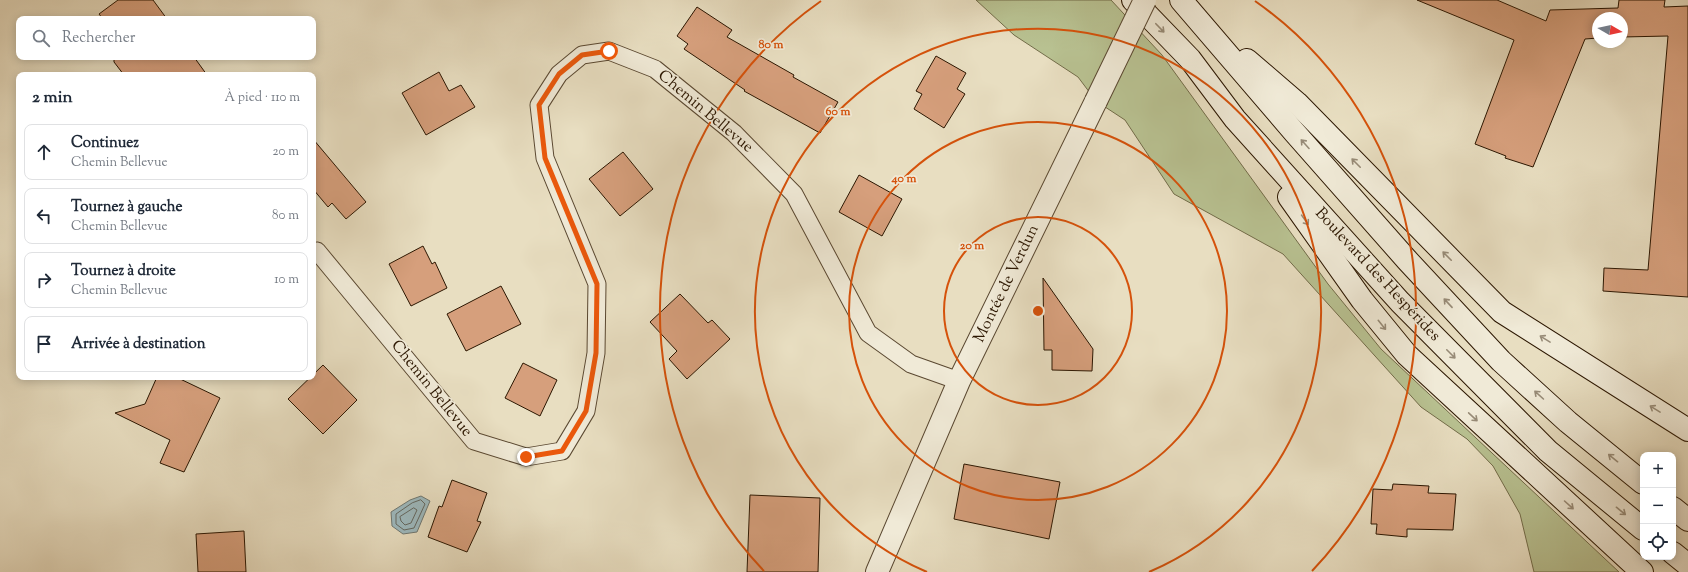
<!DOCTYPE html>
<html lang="fr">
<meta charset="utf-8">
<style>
:root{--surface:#fff;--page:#f2f2f3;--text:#1f2937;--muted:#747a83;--line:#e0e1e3}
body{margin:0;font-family:"Sorts Mill Goudy",serif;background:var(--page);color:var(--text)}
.controls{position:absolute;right:12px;bottom:12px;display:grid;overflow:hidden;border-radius:8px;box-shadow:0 2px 10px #0003}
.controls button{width:36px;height:36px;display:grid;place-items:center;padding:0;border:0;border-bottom:1px solid var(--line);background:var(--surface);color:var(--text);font:20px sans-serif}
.compass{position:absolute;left:1592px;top:12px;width:36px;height:36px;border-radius:50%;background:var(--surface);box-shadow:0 2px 10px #0003;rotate:99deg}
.stop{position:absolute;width:12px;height:12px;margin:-9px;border:3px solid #ea580c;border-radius:50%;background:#fff}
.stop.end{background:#ea580c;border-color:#fff;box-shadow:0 1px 4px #0008}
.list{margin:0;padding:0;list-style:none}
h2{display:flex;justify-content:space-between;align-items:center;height:52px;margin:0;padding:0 16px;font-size:17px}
h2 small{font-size:13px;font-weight:400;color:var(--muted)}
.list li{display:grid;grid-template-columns:26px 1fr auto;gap:12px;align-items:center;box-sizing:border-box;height:56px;margin:0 8px 8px;padding:0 8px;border:1px solid var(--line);border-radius:8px}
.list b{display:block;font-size:15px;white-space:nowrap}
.list p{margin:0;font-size:13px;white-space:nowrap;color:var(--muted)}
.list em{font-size:13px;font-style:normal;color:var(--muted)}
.icon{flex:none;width:22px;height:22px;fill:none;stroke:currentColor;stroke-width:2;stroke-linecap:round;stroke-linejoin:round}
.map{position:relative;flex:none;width:1688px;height:572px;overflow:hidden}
.search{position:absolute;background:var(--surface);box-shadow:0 2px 10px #0003;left:16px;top:16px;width:300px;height:44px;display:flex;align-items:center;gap:10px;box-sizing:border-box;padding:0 14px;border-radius:8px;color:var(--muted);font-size:15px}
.panel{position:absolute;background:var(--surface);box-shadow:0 2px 10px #0003;left:16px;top:72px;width:300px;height:308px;border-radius:8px}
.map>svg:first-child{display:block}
</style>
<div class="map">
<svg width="1688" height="572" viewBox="0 0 1688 572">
<rect width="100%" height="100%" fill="#e8dec1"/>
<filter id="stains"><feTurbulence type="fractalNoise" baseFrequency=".005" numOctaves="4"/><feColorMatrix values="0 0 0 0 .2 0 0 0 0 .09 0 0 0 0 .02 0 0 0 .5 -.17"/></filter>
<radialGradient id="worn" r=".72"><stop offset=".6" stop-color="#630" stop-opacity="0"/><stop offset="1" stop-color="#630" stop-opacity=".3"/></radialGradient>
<polygon fill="#b8c191" stroke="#726c49" points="976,0 1111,0 1162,55 1328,284 1381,349 1619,572 1534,572 1520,514 1493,466 1467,439 1421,407 1283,254 1174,194 1125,120 1096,101 1078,77 1014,35"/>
<polygon fill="#9db9be" stroke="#6f7872" points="421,496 430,501 417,532 403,534 392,526 391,512 410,500"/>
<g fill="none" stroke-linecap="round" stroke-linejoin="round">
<g stroke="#646860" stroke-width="1">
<polygon points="421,500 425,504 414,528 404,530 396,524 396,514 412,503"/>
<polygon points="414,508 417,510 411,523 405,525 401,521 400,517"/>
</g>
</g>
<g fill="#d69f7c" stroke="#2b1601">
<polygon points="118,0 153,0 167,19 103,19 99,14"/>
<polygon points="1417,0 1497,0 1546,21 1550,10 1618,8 1619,0 1665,0 1664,7 1688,6 1688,297 1603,291 1604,268 1648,270 1668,36 1622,37 1622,18 1598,18 1598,38 1585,39 1533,167 1505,158 1506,156 1475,144 1514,40"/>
<polygon points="697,7 732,30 727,37 794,75 793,77 838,102 820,133 744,91 745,90 684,49 688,44 677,36"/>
<polygon points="936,56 966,73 957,89 965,94 944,128 914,109 922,94 916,91"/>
<polygon points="114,57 194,57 207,75 124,75 114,62"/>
<polygon points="439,72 449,91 461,85 475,107 426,135 402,93"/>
<polygon points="313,139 366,202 346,219 332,203 328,207 313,189"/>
<polygon points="623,152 653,189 620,216 589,179"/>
<polygon points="859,175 902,199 882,236 839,212"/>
<polygon points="423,246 432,264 435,262 447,288 411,306 389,264"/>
<polygon points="1043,278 1093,349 1092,371 1052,370 1052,350 1044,350"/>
<polygon points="501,286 521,324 466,351 447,314"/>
<polygon points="680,294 708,323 712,320 730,339 687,379 669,359 677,351 650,322"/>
<polygon points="523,363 557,380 540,416 505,398"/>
<polygon points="323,365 357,400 323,434 288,399"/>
<polygon points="157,377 176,377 220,398 184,472 160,463 170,440 115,413 145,404"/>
<polygon points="964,464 1060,482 1049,539 954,519"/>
<polygon points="452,480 487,493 477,521 481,522 467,552 428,537 439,506 442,507"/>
<polygon points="1393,484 1429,486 1428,493 1456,494 1453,530 1407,529 1407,537 1376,534 1377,524 1371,524 1373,489 1392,490"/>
<polygon points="750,495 820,498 818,572 747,572"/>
<polygon points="244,531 246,572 198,572 196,534"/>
</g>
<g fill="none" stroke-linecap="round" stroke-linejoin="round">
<defs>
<polyline id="service" points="317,251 474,441 526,457 562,451 586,411 596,353 597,284 545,158 539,105 559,74 582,55 609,51 655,69 734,133 794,194 868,333 911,364 959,381"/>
<polyline id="minor" points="877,572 959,381 1096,101"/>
<g id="secondary">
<polyline points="1133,0 1190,59 1235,119 1400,302 1548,451 1643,529"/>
<polyline points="1181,0 1295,133 1407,260 1501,361 1568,422 1643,483"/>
<polyline points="1247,60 1297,103 1502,312 1688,430"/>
<polyline points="1289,197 1362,300 1407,355 1642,572"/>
<polyline points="1673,508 1688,520"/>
<polyline points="1673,553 1688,565"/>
</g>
</defs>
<use href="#service" stroke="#5a4831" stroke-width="19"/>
<use href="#minor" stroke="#5a4831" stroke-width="24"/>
<use href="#secondary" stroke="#2b1601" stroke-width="24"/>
<use href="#service" stroke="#f0ead7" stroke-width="17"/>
<use href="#minor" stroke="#f0ead7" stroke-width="22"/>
<use href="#secondary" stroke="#f0ead7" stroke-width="22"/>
<defs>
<polyline id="minor-bridge" points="1096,101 1145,0"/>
</defs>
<use href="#minor-bridge" stroke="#5a4831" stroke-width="24" stroke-linecap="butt"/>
<use href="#minor-bridge" stroke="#f0ead7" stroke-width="22"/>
</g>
<defs><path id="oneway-shaft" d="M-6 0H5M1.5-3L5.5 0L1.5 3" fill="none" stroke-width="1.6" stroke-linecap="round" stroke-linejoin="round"/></defs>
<g stroke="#978b77">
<use href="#oneway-shaft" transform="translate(1160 28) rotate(46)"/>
<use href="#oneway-shaft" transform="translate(1305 144) rotate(-132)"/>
<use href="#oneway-shaft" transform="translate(1356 163) rotate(-135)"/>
<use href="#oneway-shaft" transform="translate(1305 220) rotate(55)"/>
<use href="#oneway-shaft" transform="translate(1447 256) rotate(-135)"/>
<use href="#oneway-shaft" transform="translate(1448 303) rotate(-133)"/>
<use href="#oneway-shaft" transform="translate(1382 325) rotate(51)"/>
<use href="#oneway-shaft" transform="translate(1545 339) rotate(-148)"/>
<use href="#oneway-shaft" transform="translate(1451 354) rotate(45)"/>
<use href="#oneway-shaft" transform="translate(1539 395) rotate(-138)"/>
<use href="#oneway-shaft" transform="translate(1655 409) rotate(-148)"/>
<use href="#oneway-shaft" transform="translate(1473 417) rotate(43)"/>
<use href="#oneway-shaft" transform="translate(1613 458) rotate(-141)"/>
<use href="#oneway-shaft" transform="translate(1569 505) rotate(42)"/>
<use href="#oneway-shaft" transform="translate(1621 511) rotate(39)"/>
</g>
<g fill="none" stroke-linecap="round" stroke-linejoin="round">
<polyline stroke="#ea580c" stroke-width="5" points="526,457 562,451 586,411 596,353 597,284 545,158 539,105 559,74 582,55 609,51"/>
</g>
<g fill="none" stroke="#d5520b" stroke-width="2">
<circle cx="1038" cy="311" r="94"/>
<circle cx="1038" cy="311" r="189"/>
<path d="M927 572A283 283 0 1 1 1149 572"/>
<path d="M764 571A378 378 0 0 1 821 1M1255 1A378 378 0 0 1 1312 571"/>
</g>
<g text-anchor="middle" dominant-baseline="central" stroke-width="3.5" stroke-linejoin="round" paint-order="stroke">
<g font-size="16" fill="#2b1601" stroke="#f0ead7">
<text transform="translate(705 112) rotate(40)">Chemin Bellevue</text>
<text transform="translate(1377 275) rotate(47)">Boulevard des Hespérides</text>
<text transform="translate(1007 284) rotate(-64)">Montée de Verdun</text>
<text transform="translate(431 389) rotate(51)">Chemin Bellevue</text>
</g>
</g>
<circle cx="1038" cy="311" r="6" fill="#d5520b" stroke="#f0ead7" stroke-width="2"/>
<g font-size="12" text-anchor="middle" font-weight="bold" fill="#d5520b" stroke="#f0ead7" stroke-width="3.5" stroke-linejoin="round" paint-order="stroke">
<text x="771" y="48">80 m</text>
<text x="838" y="115">60 m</text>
<text x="904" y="182">40 m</text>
<text x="972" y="249">20 m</text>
</g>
<rect width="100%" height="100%" filter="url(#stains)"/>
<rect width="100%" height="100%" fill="url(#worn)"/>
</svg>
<div class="controls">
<button>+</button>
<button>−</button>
<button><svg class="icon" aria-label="locate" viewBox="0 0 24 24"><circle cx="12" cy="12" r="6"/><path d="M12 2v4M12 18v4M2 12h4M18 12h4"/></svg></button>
</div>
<svg class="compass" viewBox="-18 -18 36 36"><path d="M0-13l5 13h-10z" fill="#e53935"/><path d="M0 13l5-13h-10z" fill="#747a83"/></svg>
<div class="stop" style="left:609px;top:51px"></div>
<div class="stop end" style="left:526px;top:457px"></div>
<div class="search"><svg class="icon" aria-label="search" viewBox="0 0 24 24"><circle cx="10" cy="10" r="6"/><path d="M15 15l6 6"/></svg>Rechercher</div>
<section class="panel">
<h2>2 min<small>À pied · 110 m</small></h2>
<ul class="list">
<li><svg class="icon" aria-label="ahead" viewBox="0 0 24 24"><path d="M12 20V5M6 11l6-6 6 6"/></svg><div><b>Continuez</b><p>Chemin Bellevue</p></div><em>20 m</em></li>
<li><svg class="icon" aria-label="left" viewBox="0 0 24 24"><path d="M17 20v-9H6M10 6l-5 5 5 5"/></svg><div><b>Tournez à gauche</b><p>Chemin Bellevue</p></div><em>80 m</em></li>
<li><svg class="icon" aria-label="right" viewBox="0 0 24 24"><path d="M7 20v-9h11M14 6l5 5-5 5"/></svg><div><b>Tournez à droite</b><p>Chemin Bellevue</p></div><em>10 m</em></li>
<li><svg class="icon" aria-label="arrive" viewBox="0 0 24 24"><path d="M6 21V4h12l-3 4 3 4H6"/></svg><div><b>Arrivée à destination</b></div></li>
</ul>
</section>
</div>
